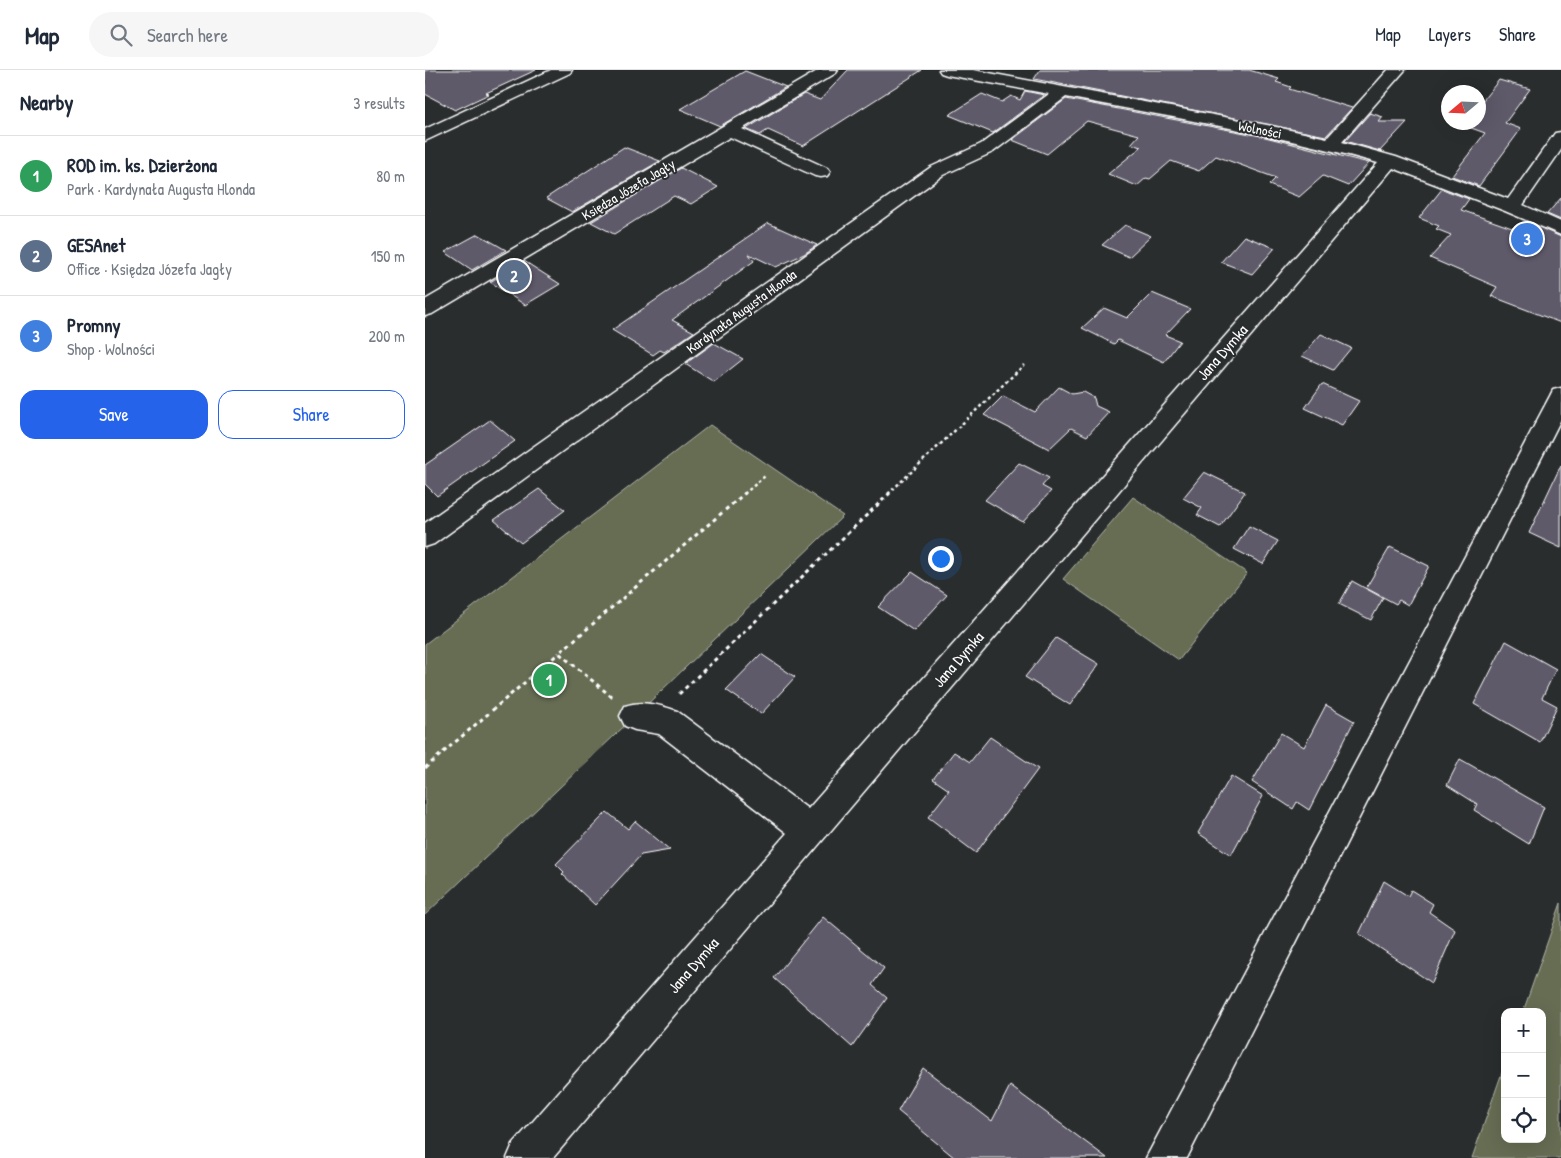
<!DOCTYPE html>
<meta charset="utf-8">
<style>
:root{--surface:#fff;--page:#f6f6f7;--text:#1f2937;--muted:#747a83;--line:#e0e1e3;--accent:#2563eb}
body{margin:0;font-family:"Patrick Hand",sans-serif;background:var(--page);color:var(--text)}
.controls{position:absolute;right:15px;bottom:15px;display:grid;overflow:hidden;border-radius:10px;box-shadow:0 5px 20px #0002}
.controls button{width:45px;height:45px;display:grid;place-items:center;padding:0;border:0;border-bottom:1px solid var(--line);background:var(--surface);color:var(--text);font:25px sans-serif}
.compass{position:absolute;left:1016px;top:15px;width:45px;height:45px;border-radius:50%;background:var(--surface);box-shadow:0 5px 20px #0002;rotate:251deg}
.you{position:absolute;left:515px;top:488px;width:18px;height:18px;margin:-12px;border:4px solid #fff;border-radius:50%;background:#1a73e8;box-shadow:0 0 0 8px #1a73e833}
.badge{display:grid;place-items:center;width:32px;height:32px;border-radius:50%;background:var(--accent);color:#fff;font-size:16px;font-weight:700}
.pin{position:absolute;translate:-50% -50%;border:2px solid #fff;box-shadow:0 1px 5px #0006}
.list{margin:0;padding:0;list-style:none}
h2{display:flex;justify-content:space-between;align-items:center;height:65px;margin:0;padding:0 20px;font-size:21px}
h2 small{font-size:16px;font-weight:400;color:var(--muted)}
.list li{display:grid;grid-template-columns:32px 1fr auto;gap:15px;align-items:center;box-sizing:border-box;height:80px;padding:0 20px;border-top:1px solid var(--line)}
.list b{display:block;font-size:19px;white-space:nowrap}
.list p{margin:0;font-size:16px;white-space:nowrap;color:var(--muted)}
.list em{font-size:16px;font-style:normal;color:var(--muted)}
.actions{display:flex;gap:10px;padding:15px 20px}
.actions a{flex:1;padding:11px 0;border:1px solid var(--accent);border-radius:15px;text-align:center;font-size:18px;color:var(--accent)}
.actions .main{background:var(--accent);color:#fff}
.icon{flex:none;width:28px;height:28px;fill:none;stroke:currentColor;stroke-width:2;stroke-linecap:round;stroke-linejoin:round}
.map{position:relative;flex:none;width:1136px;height:1088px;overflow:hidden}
header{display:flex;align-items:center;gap:30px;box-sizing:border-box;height:70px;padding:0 25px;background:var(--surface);border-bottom:1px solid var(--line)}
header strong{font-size:24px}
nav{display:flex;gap:28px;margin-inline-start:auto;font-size:18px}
.search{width:350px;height:45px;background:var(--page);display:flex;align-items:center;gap:12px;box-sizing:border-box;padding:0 18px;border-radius:28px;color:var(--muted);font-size:19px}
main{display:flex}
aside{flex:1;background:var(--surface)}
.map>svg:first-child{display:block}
</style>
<header>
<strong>Map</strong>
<div class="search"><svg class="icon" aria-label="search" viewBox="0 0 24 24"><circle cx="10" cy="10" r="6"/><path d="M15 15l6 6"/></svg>Search here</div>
<nav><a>Map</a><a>Layers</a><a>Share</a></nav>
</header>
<main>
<aside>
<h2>Nearby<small>3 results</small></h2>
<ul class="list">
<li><span class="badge" style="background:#2e9e5b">1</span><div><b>ROD im. ks. Dzierżona</b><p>Park · Kardynała Augusta Hlonda</p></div><em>80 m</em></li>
<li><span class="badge" style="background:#5c6f8a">2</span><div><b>GESAnet</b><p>Office · Księdza Józefa Jagły</p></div><em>150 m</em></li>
<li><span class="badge" style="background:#3f7fe0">3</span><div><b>Promny</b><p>Shop · Wolności</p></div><em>200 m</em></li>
</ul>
<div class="actions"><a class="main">Save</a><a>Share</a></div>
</aside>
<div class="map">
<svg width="1136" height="1088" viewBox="0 0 1136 1088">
<rect width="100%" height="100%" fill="#2a2d2e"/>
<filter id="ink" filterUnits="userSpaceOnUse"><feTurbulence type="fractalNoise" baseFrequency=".02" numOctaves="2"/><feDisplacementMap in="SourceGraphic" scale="10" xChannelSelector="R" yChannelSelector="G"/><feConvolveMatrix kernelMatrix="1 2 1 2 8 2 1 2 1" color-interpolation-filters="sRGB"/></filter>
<g filter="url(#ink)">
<g fill="#666d53" stroke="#b2b6a9">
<polygon points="285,355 418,446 210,646 0,845 0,574"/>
<polygon points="708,427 822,503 754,590 638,509"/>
<polygon points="1136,833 1136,1088 1047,1088 1080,994 1080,1069 1117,1069 1117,942 1098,942"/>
</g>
<g fill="#5f5a6b" stroke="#fff">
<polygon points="0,0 111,0 61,23 64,24 30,40 0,24"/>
<polygon points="423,0 497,0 378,76 343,60 335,65 321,59 379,24 395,30"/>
<polygon points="615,0 824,0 854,9 851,12 866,17 864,19 927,38 901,66 609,9"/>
<polygon points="320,1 361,17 295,56 255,39"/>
<polygon points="1074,10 1105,19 1080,53 1096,59 1054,116 1027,106 1060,63 1038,55 1040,52 1054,52 1054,35"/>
<polygon points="600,21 619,25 568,63 524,45 557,24 577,32 586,26 595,30"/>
<polygon points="641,29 836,66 944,93 923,116 898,106 874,127 844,115 851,108 791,86 774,101 746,91 725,109 721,108 712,116 683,104 716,77 706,74 714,65 662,51 622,84 587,70"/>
<polygon points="945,43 958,47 954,52 982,52 955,81 920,71"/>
<polygon points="199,77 235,91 147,142 121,128"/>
<polygon points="256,98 293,117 266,134 249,126 189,164 166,152"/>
<polygon points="1017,119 1044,129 1036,140 1104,164 1111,156 1136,167 1136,253 1066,226 1072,217 1005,188 1026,165 1011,159 1014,156 994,148"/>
<polygon points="1136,128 1136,150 1122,144"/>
<polygon points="343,153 392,175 379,184 351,197 324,184 329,191 247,250 269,262 239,282 235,280 228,285 187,260"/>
<polygon points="700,155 726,166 704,187 677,175"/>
<polygon points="53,164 81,180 47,200 20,182"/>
<polygon points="819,166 850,178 827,204 796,192"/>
<polygon points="99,191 135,214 100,235 65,212"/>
<polygon points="727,223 765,239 740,265 755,271 739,292 693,270 689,274 657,258 679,238 702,248"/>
<polygon points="896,264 926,278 908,300 877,286"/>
<polygon points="289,273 318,289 289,312 260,294"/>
<polygon points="897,314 934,331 917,355 880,338"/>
<polygon points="634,317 647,324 658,322 669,328 671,336 684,342 662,366 646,358 624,379 559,345 578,326 610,342"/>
<polygon points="65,350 90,371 12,426 0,414 0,395"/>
<polygon points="594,393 624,408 617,416 626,421 598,452 560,430"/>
<polygon points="1136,395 1136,478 1104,463"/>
<polygon points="779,402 820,422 795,457 772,445 777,438 758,428"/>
<polygon points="114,419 140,440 96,473 69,450"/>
<polygon points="824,456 853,471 838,494 809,479"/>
<polygon points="965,477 1004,496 983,535 974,530 971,534 941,518"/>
<polygon points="487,502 522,525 489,561 453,537"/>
<polygon points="927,511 958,528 946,550 914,534"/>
<polygon points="631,568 674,594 645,635 600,607"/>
<polygon points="1081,571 1131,599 1117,628 1132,636 1115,672 1049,634"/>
<polygon points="336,584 370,607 336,644 301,620"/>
<polygon points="901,635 929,651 884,740 872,732 868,739 827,712 856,663 879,677"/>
<polygon points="565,667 613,699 551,783 503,747 524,720 508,709 529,682 545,692"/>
<polygon points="1035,689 1119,737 1104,774 1049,740 1052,734 1022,715"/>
<polygon points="806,706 838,726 806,785 773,763"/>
<polygon points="182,742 203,759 210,751 245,780 216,785 170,835 137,804 139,802 131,794"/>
<polygon points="959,811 983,826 986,820 1008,834 1004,842 1030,860 1007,913 934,864"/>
<polygon points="398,847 459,898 447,915 462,928 427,977 349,908"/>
<polygon points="498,998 567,1051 585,1016 682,1088 530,1088 473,1041"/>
</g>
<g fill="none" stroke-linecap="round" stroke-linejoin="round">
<defs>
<g id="minor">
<polygon points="126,0 147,0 145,3 0,71 0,59"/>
<polygon points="394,0 413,0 411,3 317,59 402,98 405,102 402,106 396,107 390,106 305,67 7,244 0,246 0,230"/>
<path d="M514 0H548L842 55 902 68 963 0H980L917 72 971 87 1083 129 1130 63 1136 62V80L1098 135 1136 152V165L1080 141 968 98 128 1088H82L88 1074 362 763 234 664 210 660 200 656 195 646 200 636C216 630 235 635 252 641L383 739 953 93C851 64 745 47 641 27L568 82 518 105 9 474 0 477V453L506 97 556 74 624 24 522 5 516 3Z"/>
<polygon points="1136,318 1136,349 762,1088 721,1088 1125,326 1128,320"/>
</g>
</defs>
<use href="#minor" stroke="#fff" stroke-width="3"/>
<g stroke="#fff" stroke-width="2.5" stroke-dasharray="3 3" stroke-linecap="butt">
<polyline points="319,424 340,406"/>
<polyline points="463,424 599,295"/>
</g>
<g stroke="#fff" stroke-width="3" stroke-dasharray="4 4" stroke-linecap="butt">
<polyline points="254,624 465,423"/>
<polyline points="187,627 134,583 320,423"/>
<polyline points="0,698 134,583"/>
</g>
<use href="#minor" fill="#2a2d2e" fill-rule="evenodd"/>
</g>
</g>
<g text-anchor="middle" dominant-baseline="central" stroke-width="4" stroke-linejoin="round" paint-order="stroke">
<g font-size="14" fill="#fff" stroke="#2a2d2e">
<text transform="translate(835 59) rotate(11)">Wolności</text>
<text transform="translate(203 119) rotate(-31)">Księdza Józefa Jagły</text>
<text transform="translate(316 241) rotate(-36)">Kardynała Augusta Hlonda</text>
</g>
<g font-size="16" fill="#fff" stroke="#2a2d2e">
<text transform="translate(797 282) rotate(-49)">Jana Dymka</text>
<text transform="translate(533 589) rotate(-49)">Jana Dymka</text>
<text transform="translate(268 895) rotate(-49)">Jana Dymka</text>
</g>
</g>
</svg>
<div class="controls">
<button>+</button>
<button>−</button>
<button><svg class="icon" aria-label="locate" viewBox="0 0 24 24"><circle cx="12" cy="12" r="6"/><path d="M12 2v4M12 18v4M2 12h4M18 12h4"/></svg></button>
</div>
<svg class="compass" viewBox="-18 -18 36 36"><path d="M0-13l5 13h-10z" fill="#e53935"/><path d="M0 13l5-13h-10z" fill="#747a83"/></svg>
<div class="you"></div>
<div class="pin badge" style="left:124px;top:610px;background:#2e9e5b">1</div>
<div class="pin badge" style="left:89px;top:206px;background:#5c6f8a">2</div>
<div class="pin badge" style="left:1102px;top:169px;background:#3f7fe0">3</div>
</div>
</main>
